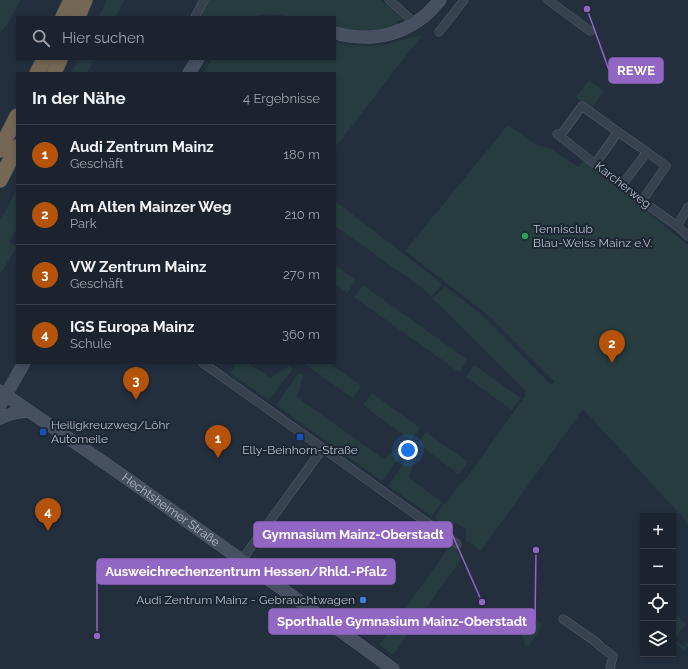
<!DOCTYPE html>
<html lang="de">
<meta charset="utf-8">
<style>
:root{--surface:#1b232e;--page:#242b36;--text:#f1f3f6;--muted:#a0a4aa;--line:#39404a;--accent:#b45309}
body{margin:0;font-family:Raleway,sans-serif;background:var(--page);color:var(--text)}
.controls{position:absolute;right:12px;bottom:12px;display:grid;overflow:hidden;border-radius:0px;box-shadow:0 2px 6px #0003}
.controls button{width:36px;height:36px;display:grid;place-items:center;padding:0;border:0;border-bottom:1px solid var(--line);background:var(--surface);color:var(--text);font:20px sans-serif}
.you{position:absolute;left:408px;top:450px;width:14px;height:14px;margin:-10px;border:3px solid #fff;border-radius:50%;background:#1a73e8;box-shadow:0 0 0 6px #1a73e833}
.badge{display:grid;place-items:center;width:26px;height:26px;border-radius:50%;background:var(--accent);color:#fff;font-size:13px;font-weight:700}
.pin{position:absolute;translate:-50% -33px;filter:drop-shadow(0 1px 2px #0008)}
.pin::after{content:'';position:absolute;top:21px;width:14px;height:12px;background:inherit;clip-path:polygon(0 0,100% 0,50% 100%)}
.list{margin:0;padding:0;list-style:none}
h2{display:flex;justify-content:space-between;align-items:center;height:52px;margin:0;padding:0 16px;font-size:17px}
h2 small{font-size:13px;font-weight:400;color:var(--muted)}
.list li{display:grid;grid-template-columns:26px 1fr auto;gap:12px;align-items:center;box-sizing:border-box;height:60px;padding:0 16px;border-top:1px solid var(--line)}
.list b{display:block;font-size:15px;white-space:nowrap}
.list p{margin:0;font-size:13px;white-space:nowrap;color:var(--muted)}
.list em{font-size:13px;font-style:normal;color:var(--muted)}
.icon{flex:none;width:22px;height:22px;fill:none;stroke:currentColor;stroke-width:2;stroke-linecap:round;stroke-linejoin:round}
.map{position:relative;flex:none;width:688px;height:669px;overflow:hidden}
.search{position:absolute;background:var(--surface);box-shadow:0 2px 6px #0003;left:16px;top:16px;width:320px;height:44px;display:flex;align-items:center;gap:10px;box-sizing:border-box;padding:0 14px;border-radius:0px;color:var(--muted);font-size:15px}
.panel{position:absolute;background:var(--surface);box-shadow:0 2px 6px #0003;left:16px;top:72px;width:320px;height:292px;border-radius:0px}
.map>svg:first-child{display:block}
</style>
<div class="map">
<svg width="688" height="669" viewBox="0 0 688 669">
<rect width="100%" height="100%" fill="#242f3e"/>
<g fill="#263c3f">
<path d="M0 0H20C15 11 9 24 0 33Z"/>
<polygon points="107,0 124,0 116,17 98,17"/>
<polygon points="208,0 380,0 403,19 397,22 399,26 374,32 335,29 335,17 290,17 281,15 268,14 249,17 200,17"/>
<polygon points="422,36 408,53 335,148 335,73 203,73 212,59 335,59 335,43 352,45 371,46 384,45 412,37"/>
<polygon points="78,59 94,59 87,73 71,73"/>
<polygon points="589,80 604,91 592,108 576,97"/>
<polygon points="508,125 536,145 549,148 578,167 584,161 688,245 688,525 684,519 666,499 583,409 481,551 466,540 466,529 457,523 446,527 434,518 444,503 446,504 463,480 464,481 526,395 524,393 526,391 432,298 445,286 487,319 551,385 554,381 489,316 405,251"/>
<polygon points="17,187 17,228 9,242 17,247 0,274 0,219 8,207"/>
<polygon points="335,201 443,284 431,296 422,288 335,226"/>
<polygon points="335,265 356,280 347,293 335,284"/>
<polygon points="363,285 468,360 459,372 354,297"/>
<polygon points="237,363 248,363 270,378 289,366 293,369 269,400 230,373"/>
<polygon points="306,363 329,363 361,386 353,398 305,364"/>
<polygon points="474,365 521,398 512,410 466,377"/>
<polygon points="298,374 301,374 303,375 297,397 379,456 383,459 401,446 405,449 382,481 276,405"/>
<polygon points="372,393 420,428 411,440 363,405"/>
<polygon points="426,432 468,462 459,474 418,444"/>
<polygon points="413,454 415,456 409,478 442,502 432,516 388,486 410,455"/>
<polygon points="450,546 463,556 393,655 379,645"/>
<polygon points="677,616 681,618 680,620 686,624 674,640 684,647 688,642 688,645 684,650 673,641 673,619 675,619"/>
<polygon points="534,617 542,625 534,639 526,648 522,635"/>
</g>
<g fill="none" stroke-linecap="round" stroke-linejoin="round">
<defs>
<g id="street">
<polyline points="389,0 415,23"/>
<polyline points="548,0 590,31"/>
<polyline points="195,17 204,0"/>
<polyline points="439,32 464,0"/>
<polyline points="557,134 642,201 677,226 688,236"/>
<polyline points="560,136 582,106 618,132"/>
<polyline points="595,164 618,132 647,152 622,185"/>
<polyline points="642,201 666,166 647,152"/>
<polyline points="677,226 688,207"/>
<polyline points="203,363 457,544"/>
<polyline points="241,561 323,448"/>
<polyline points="563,619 596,642 601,647 613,656 610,669"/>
</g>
<g id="secondary">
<path d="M335 33C376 44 414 33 440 0"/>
<polyline points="189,73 198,59"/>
<path id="s1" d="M0 391 122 475 254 569 302 603 393 669"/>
<polyline points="0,405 24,363"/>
<path d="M0 418C9 413 20 412 29 411"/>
</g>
<g id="highway">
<polyline points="63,17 71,0"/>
<polyline points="78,17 85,0"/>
<polyline points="37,73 44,59"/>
<polyline points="54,73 60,59"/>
<polyline points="0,150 17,116"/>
<polyline points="0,180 17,147"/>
</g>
</defs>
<use href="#street" stroke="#565f6c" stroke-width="9"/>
<use href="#secondary" stroke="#565f6c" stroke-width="13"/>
<use href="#highway" stroke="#434c59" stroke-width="16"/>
<use href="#street" stroke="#38414e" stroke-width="8"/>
<use href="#secondary" stroke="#465061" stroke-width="12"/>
<use href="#highway" stroke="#746855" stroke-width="15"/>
</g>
<circle fill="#2e9e5b" stroke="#1d2633" stroke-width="1.5" cx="525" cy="236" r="4"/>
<g fill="#1a4fb4" stroke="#1d2633" stroke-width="1.5">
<rect x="39" y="428" width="8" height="8" rx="2"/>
<rect x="296" y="433" width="8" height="8" rx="2"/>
</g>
<circle fill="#3f7fe0" stroke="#1d2633" stroke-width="1.5" cx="363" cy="600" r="4"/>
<g text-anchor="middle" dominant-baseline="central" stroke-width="4" stroke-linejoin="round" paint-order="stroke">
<g font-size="12" fill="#b4bcc9" stroke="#1d2633">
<text transform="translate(623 185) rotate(38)">Karcherweg</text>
<text stroke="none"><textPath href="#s1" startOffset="208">Hechtsheimer Straße</textPath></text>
</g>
<g font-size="12" fill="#b4bcc9" stroke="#1d2633" text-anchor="start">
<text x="533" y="229">Tennisclub<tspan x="533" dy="14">Blau-Weiss Mainz e.V.</tspan></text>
<text x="51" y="425">Heiligkreuzweg/Löhr<tspan x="51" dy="14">Automeile</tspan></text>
<text x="300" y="450" text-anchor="middle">Elly-Beinhorn-Straße</text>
<text x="355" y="600" text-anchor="end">Audi Zentrum Mainz - Gebrauchtwagen</text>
</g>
</g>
<path fill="none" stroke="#9266c3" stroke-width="1.5" d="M587 9L609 70M482 602L452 534M97 636L97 571M536 550L535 621"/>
<g fill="#9266c3" stroke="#1d2633" stroke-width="1.5">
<circle cx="587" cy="9" r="4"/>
<circle cx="482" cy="602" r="4"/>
<circle cx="97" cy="636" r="4"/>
<circle cx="536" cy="550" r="4"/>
</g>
<g fill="#9266c3" stroke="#9266c3" stroke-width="1.5">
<rect x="609" y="58" width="54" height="25" rx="4"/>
<rect x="254" y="522" width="198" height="25" rx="4"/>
<rect x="97" y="559" width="298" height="25" rx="4"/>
<rect x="269" y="609" width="266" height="25" rx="4"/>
</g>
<g font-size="13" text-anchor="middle" font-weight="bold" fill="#fff">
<text x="636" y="75">REWE</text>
<text x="353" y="539">Gymnasium Mainz-Oberstadt</text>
<text x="246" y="576">Ausweichrechenzentrum Hessen/Rhld.-Pfalz</text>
<text x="402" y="626">Sporthalle Gymnasium Mainz-Oberstadt</text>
</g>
</svg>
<div class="controls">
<button>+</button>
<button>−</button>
<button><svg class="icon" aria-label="locate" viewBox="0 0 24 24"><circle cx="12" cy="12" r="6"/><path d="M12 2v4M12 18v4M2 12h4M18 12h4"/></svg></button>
<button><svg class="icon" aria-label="layers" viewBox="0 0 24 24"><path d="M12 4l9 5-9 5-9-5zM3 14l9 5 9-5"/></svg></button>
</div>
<div class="you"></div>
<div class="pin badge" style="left:218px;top:458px">1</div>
<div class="pin badge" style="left:612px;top:363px">2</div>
<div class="pin badge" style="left:136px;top:400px">3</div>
<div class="pin badge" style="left:48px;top:531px">4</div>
<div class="search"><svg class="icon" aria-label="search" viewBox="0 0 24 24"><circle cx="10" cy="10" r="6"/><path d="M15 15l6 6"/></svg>Hier suchen</div>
<section class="panel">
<h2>In der Nähe<small>4 Ergebnisse</small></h2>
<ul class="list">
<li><span class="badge">1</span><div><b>Audi Zentrum Mainz</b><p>Geschäft</p></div><em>180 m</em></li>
<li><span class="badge">2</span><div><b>Am Alten Mainzer Weg</b><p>Park</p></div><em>210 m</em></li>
<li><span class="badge">3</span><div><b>VW Zentrum Mainz</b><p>Geschäft</p></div><em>270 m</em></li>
<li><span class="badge">4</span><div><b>IGS Europa Mainz</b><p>Schule</p></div><em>360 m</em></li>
</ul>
</section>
</div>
